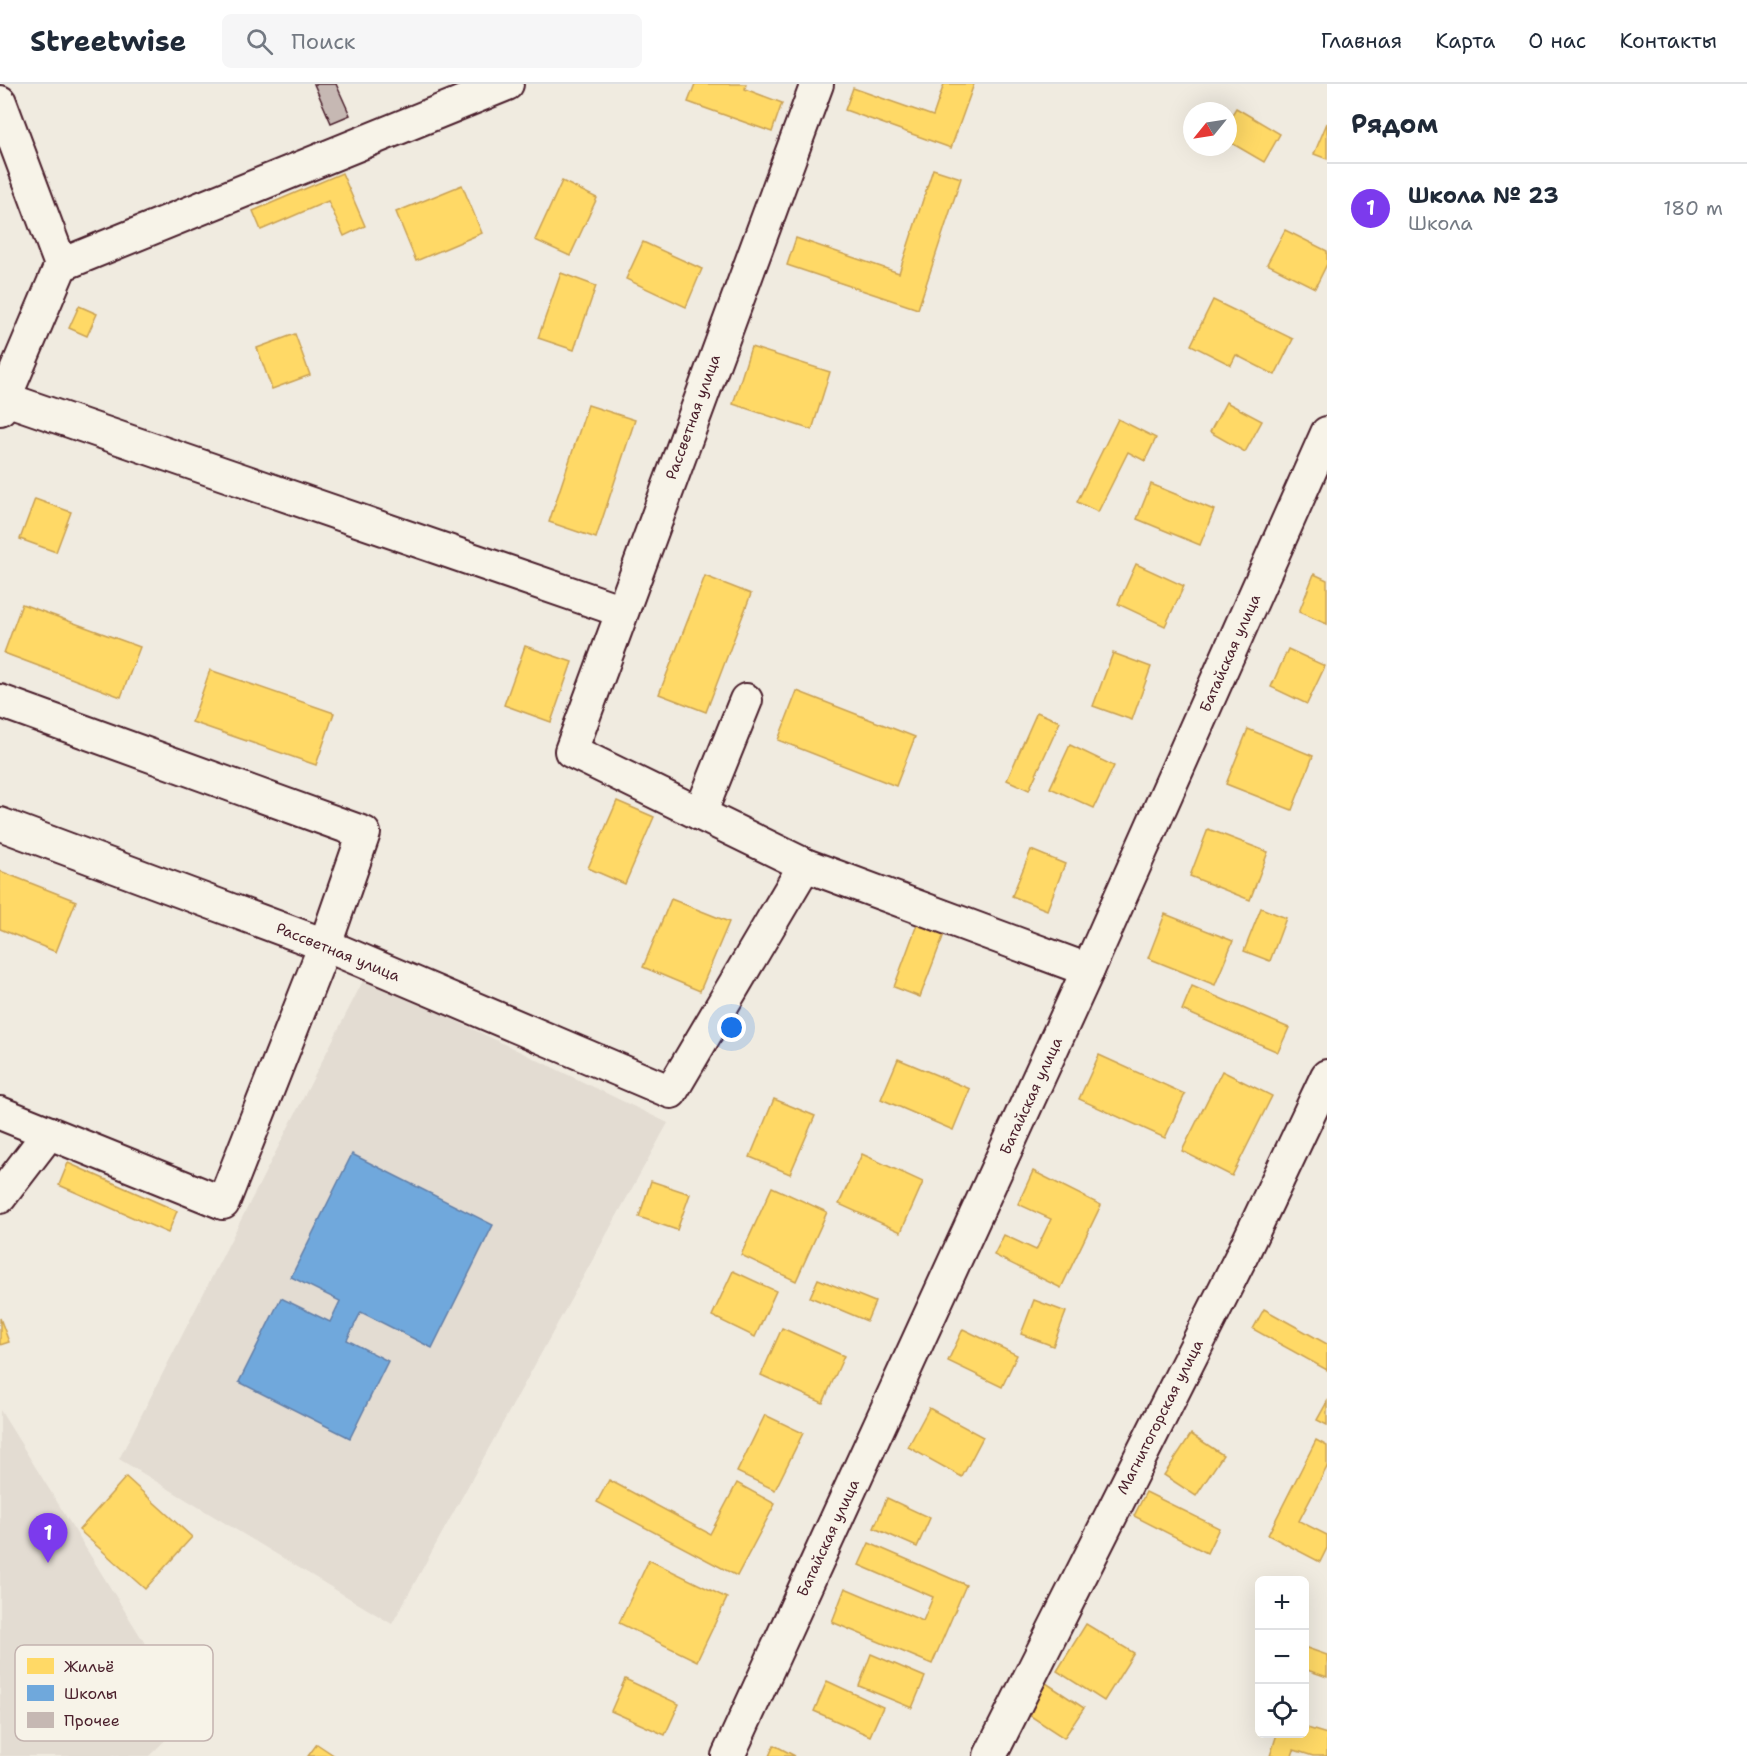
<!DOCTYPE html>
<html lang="ru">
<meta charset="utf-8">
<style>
:root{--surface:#fff;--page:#f6f6f7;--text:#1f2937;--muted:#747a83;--line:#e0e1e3;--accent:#7c3aed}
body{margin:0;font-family:"Shantell Sans",sans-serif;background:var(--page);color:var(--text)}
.controls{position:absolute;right:18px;bottom:18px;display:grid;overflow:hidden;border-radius:9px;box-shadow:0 6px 24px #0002}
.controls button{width:54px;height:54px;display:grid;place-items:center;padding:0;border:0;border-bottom:2px solid var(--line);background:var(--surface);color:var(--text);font:30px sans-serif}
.compass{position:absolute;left:1183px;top:18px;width:54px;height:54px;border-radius:50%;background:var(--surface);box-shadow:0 6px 24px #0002;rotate:240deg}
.you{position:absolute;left:732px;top:944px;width:21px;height:21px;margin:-15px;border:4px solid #fff;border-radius:50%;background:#1a73e8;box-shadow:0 0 0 9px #1a73e833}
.badge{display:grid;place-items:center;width:39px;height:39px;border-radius:50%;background:var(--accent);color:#fff;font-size:20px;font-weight:700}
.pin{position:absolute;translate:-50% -50px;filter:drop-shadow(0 2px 3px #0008)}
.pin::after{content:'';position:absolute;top:32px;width:21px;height:18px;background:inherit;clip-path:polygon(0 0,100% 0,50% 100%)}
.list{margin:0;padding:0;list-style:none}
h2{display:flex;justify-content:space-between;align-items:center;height:78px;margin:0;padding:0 24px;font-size:26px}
h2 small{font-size:20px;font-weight:400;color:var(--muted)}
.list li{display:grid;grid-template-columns:39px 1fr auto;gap:18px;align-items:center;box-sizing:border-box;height:90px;padding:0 24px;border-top:2px solid var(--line)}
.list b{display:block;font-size:22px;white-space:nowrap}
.list p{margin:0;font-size:20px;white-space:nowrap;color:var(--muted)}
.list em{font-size:20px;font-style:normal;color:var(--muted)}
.icon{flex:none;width:33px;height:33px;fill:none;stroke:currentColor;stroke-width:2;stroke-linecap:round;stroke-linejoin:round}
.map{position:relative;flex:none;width:1327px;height:1672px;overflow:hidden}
header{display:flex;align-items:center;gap:36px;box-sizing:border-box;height:84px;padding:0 30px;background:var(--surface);border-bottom:2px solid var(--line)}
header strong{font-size:28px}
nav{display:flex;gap:33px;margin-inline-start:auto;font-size:21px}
.search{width:420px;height:54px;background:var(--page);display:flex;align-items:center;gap:15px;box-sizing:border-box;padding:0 21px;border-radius:9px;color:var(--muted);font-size:22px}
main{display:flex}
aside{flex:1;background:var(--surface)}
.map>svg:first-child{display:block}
</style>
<header>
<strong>Streetwise</strong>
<div class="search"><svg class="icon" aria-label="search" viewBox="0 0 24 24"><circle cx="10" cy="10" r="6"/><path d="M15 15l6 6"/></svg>Поиск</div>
<nav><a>Главная</a><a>Карта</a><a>О нас</a><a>Контакты</a></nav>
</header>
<main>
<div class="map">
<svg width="1327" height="1672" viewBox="0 0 1327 1672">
<rect width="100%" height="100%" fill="#f0ebe0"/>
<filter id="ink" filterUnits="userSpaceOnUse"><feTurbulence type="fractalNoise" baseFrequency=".0167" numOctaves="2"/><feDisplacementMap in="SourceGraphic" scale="12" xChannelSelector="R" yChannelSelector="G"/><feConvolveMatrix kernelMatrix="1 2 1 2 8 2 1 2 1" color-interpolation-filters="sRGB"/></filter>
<g filter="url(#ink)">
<g fill="#e3dcd2">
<polygon points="365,893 668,1039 392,1540 119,1375"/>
<polygon points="0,1326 190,1632 149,1672 0,1672"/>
</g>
<g fill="#ffd966" stroke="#c9a154" stroke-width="1.5">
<polygon points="695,0 746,0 745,5 782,19 772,48 688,18"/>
<polygon points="944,0 974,0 951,64 845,26 853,4 933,32"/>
<polygon points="1236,24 1280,50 1264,78 1228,57 1228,37"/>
<polygon points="1327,39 1327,75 1314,70"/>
<polygon points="933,85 961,94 918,225 787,181 796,154 899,189"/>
<polygon points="342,89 365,142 344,152 328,117 261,146 253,127"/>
<polygon points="562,97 597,114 570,172 535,156"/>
<polygon points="462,101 482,149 416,177 396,128"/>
<polygon points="1285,146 1327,167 1327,180 1315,204 1267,180"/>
<polygon points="643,158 702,185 686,223 626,195"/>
<polygon points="561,189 596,202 574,266 538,254"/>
<polygon points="1213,216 1293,255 1275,291 1236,271 1231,281 1191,261"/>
<polygon points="79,222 97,230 87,252 69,244"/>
<polygon points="295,250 310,291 272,305 257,264"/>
<polygon points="751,263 830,288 812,346 733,320"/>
<polygon points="1226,318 1262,337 1245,368 1210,348"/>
<polygon points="588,321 635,336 596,454 549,438"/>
<polygon points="1118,335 1156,354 1145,377 1128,368 1098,428 1077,418"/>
<polygon points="1151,400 1214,426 1200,461 1137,435"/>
<polygon points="35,415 71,428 56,468 20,455"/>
<polygon points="1136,480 1184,502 1165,542 1118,520"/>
<polygon points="1314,490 1327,496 1327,540 1299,528"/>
<polygon points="705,492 751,510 706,628 659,610"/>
<polygon points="22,520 140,563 121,613 4,569"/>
<polygon points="525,562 572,578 551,638 504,621"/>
<polygon points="1288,565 1325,582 1307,620 1271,603"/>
<polygon points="1113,569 1151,583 1132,636 1093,622"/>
<polygon points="210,586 334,629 316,681 192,638"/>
<polygon points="797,607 915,653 896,702 778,656"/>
<polygon points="1037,628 1060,638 1029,706 1007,696"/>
<polygon points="1248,645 1313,672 1292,726 1226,700"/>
<polygon points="1070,661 1114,682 1094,724 1050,704"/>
<polygon points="617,717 654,733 625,800 588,784"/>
<polygon points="1208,745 1268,768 1250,816 1190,792"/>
<polygon points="1031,766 1065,780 1047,826 1012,812"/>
<polygon points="0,787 76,817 56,868 0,845"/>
<polygon points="671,815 729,838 700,907 643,883"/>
<polygon points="1261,824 1286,834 1270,877 1244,867"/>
<polygon points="1165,830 1233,857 1215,901 1148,874"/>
<polygon points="919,835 946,845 920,913 894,903"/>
<polygon points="1192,902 1289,944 1278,968 1182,926"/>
<polygon points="1099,971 1185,1010 1165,1054 1079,1015"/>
<polygon points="898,975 970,1005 953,1046 881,1015"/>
<polygon points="1222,987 1272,1012 1232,1092 1182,1067"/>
<polygon points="774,1015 815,1032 790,1090 750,1073"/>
<polygon points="862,1070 923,1098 901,1148 839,1120"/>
<polygon points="68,1079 177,1127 168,1149 59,1101"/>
<polygon points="1033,1087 1101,1121 1061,1204 994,1171 1004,1151 1036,1166 1051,1135 1018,1120"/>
<polygon points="651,1097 690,1110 677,1146 639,1133"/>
<polygon points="772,1103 827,1128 796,1197 741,1171"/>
<polygon points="733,1187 776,1207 755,1253 712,1232"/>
<polygon points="818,1195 875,1218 867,1237 810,1213"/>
<polygon points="1034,1216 1066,1228 1053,1262 1021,1250"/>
<polygon points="1264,1225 1327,1260 1327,1286 1253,1245"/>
<polygon points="0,1234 9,1258 0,1261"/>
<polygon points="782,1244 844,1272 823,1319 761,1291"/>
<polygon points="963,1245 1017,1271 1002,1303 948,1277"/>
<polygon points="1327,1318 1327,1341 1317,1336"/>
<polygon points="929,1324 983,1353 962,1393 908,1363"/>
<polygon points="765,1331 803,1349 775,1406 737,1388"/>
<polygon points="1191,1350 1223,1371 1196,1412 1164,1391"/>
<polygon points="1316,1356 1327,1362 1327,1383 1299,1437 1327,1451 1327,1464 1320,1478 1268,1451"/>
<polygon points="126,1393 192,1453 145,1505 79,1446"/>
<polygon points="609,1396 710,1450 737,1399 775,1420 737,1492 597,1418"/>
<polygon points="1146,1408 1219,1444 1207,1469 1134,1432"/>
<polygon points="887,1414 930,1434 917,1463 874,1444"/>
<polygon points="869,1459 966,1501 932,1580 832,1538 845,1504 923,1537 933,1513 859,1481"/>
<polygon points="649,1476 727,1514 697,1577 619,1539"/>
<polygon points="1086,1540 1134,1569 1104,1617 1057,1587"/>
<polygon points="1304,1563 1327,1571 1327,1593 1304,1585"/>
<polygon points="871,1570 925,1593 912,1624 859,1602"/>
<polygon points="625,1595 679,1620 665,1651 611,1627"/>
<polygon points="827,1597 883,1623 870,1652 814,1627"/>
<polygon points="1046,1599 1084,1624 1064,1654 1026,1629"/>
<polygon points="1304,1643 1327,1650 1327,1672 1313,1672 1294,1666 1292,1672 1270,1672 1277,1650 1304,1650"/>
<polygon points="317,1660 335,1672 308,1672"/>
<polygon points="774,1661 795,1672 769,1672"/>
</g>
<polygon fill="#6fa8dc" stroke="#647fa7" stroke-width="1.5" points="352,1070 493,1141 432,1264 361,1228 347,1256 388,1277 350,1354 239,1298 281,1214 330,1238 340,1217 291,1193"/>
<polygon fill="#c6b8b3" stroke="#4a1f2b" stroke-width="1.5" points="314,0 336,0 350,31 331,39"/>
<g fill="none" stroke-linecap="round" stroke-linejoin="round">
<defs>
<g id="minor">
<polyline points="817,0 571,667 805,781 1088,886"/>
<polyline points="0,18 61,181 0,325"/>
<polyline points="61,181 507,0"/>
<polyline points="0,313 622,527"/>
<polyline points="0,617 364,749 325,861 223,1119 0,1029"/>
<polyline points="700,730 746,616"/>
<polyline points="0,740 325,861 671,1008 805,781"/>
<polyline points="0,1113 49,1049"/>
<polyline points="728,1672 1088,886 1327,349"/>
<polyline points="990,1672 1244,1167 1327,992"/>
</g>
</defs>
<use href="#minor" stroke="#4a1f2b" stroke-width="36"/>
<use href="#minor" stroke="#f7f3e8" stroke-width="32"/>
</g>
</g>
<g text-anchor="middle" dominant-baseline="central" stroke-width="6" stroke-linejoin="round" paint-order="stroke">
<g font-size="15" fill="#4a1f2b" stroke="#f7f3e8">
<text transform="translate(693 333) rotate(-70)">Рассветная улица</text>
<text transform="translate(1230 569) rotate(-66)">Батайская улица</text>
<text transform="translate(338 868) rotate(22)">Рассветная улица</text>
<text transform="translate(1031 1012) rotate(-65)">Батайская улица</text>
<text transform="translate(1160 1333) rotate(-63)">Магнитогорская улица</text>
<text transform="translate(828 1454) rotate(-65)">Батайская улица</text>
</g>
</g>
<rect x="15" y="1561" width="198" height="96" rx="9" fill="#f7f3e8" stroke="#c3b3af" stroke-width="1.5"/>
<rect x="27" y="1574" width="27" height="16" fill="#ffd966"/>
<rect x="27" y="1601" width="27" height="16" fill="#6fa8dc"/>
<rect x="27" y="1628" width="27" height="16" fill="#c6b8b3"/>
<g font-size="16" fill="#4a1f2b">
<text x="64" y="1588">Жильё</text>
<text x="64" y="1615">Школы</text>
<text x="64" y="1642">Прочее</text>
</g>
</svg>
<div class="controls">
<button>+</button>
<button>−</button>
<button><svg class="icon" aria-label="locate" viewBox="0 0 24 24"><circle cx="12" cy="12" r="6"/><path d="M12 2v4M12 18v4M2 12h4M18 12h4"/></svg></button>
</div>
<svg class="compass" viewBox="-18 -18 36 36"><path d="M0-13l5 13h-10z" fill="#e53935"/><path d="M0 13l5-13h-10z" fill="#747a83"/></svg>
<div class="you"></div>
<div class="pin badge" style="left:48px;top:1479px">1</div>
</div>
<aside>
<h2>Рядом<small></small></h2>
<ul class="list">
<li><span class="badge">1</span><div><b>Школа № 23</b><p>Школа</p></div><em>180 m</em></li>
</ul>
</aside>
</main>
